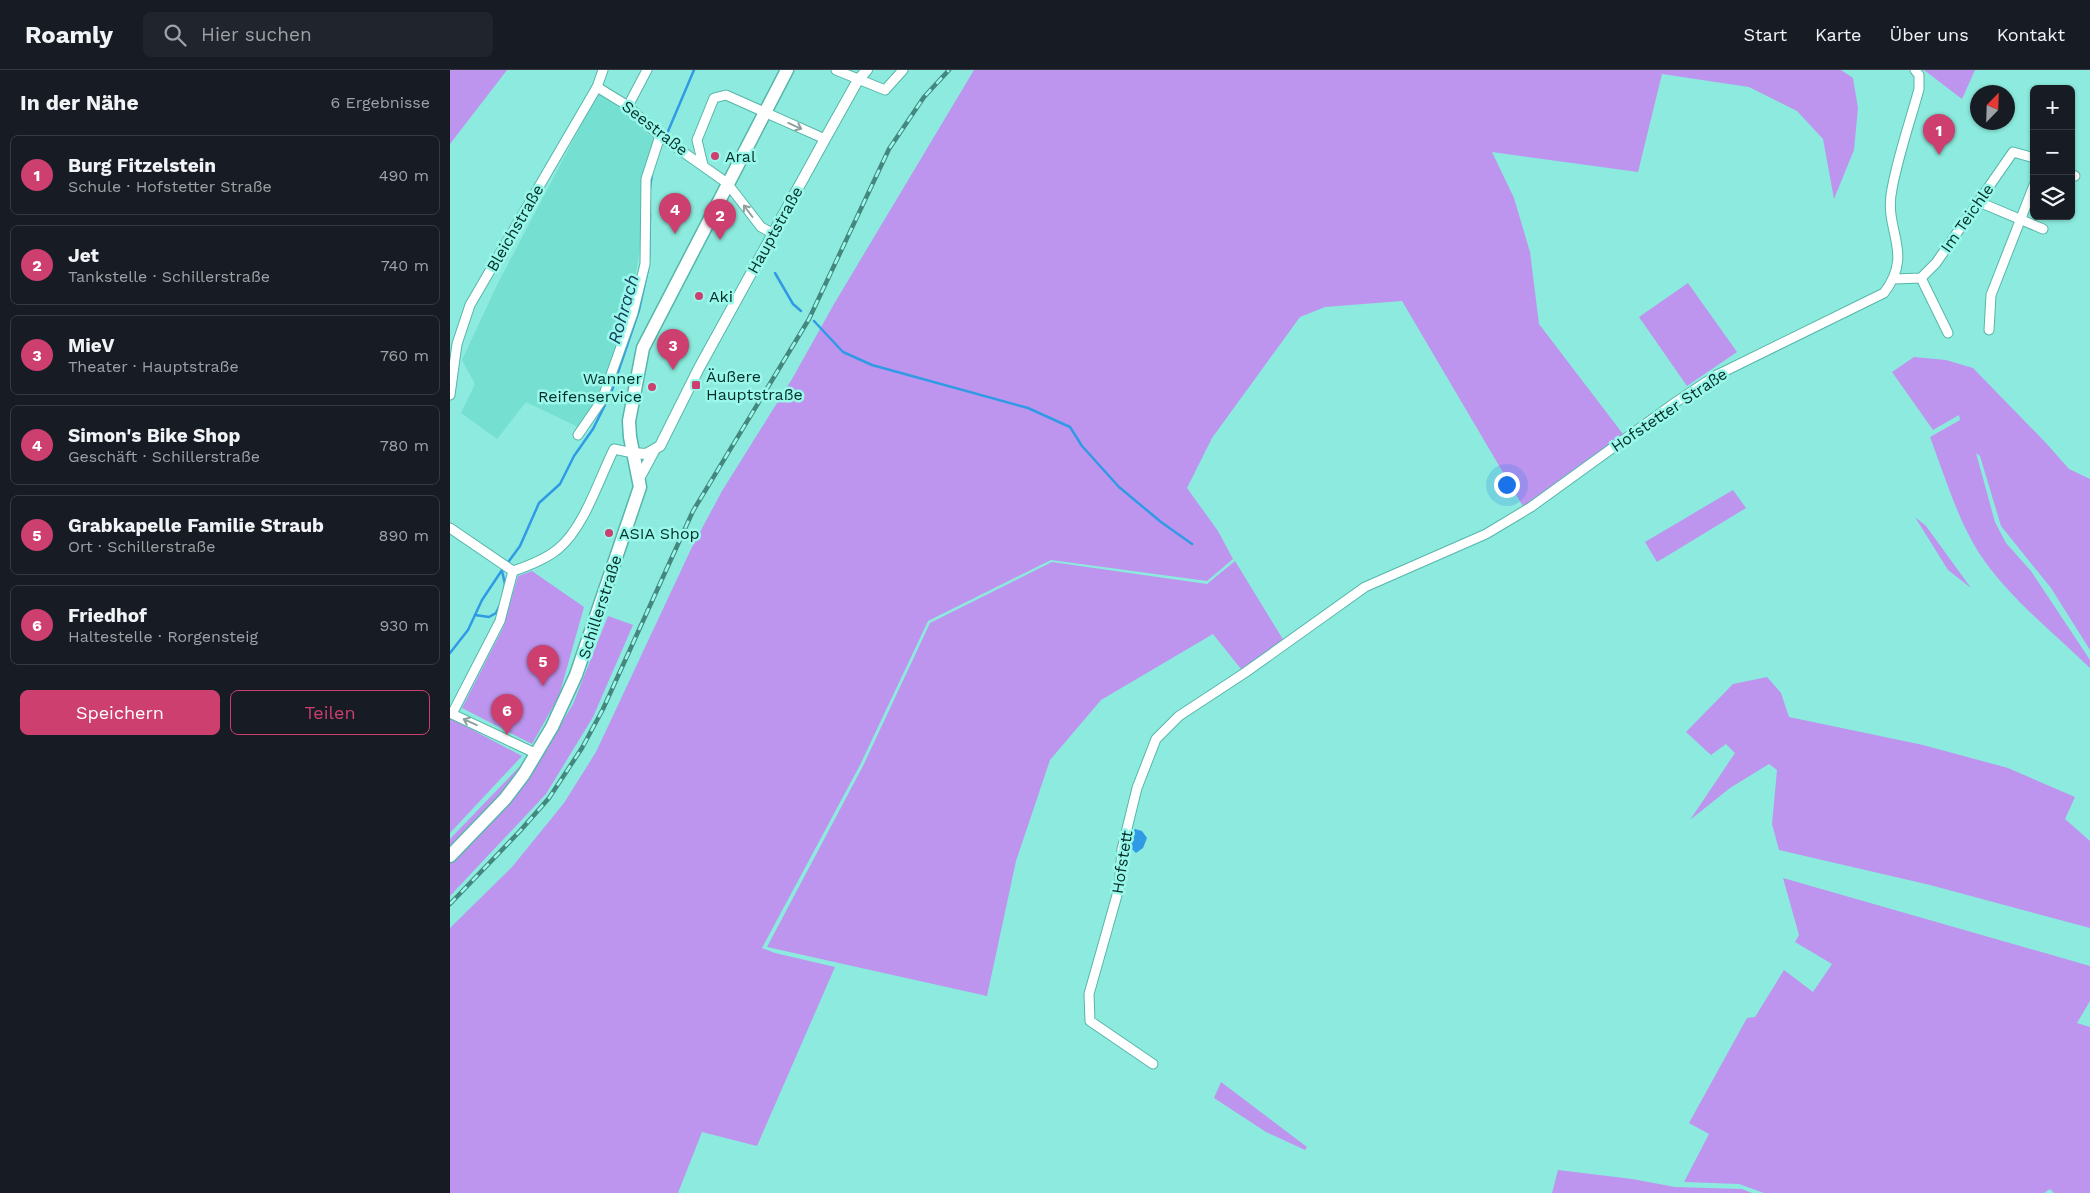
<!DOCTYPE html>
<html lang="de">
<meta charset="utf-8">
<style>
:root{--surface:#171b24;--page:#20242c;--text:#f1f3f6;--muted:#9ea1a6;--line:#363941;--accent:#cc3f6e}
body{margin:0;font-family:"Work Sans",sans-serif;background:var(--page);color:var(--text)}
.controls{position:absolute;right:15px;top:15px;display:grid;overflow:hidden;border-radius:8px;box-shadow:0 1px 4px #0004}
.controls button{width:45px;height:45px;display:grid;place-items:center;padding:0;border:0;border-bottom:1px solid var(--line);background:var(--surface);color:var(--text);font:25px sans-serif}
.compass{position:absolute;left:1520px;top:15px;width:45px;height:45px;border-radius:50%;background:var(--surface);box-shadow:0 1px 4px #0004;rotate:23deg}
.you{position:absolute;left:1056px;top:414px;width:18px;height:18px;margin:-12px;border:4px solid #fff;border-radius:50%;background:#1a73e8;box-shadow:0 0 0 8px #1a73e833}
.badge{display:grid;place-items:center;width:32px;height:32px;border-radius:50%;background:var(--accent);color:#fff;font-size:16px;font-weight:700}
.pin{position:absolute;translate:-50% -41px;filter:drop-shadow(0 1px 2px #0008)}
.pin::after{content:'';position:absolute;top:26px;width:18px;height:15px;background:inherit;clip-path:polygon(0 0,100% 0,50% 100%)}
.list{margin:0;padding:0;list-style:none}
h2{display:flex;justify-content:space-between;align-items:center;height:65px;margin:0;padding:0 20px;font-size:21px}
h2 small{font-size:16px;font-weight:400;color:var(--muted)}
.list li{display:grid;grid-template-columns:32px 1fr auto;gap:15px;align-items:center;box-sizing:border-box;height:80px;margin:0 10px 10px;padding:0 10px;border:1px solid var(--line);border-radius:8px}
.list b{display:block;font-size:19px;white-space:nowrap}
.list p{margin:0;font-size:16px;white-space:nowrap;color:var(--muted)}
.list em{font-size:16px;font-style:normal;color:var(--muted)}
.actions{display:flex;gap:10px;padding:15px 20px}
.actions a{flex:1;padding:11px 0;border:1px solid var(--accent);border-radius:8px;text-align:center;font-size:18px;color:var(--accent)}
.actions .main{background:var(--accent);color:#fff}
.icon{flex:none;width:28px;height:28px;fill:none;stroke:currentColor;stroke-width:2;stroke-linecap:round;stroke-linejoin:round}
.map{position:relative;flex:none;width:1640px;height:1123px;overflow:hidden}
header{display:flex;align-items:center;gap:30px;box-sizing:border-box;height:70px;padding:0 25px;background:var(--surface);border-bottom:1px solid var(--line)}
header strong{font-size:24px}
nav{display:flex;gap:28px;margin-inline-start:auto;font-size:18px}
.search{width:350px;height:45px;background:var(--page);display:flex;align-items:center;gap:12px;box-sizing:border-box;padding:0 18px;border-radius:8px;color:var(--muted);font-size:19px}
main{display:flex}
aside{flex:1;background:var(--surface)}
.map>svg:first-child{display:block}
</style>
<header>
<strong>Roamly</strong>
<div class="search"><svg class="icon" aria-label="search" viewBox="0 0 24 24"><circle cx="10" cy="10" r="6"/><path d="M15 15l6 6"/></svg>Hier suchen</div>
<nav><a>Start</a><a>Karte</a><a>Über uns</a><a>Kontakt</a></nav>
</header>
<main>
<aside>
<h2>In der Nähe<small>6 Ergebnisse</small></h2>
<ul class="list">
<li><span class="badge">1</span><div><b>Burg Fitzelstein</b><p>Schule · Hofstetter Straße</p></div><em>490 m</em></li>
<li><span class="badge">2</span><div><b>Jet</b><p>Tankstelle · Schillerstraße</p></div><em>740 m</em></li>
<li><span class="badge">3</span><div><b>MieV</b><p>Theater · Hauptstraße</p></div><em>760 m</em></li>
<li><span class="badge">4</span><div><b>Simon's Bike Shop</b><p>Geschäft · Schillerstraße</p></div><em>780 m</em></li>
<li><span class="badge">5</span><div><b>Grabkapelle Familie Straub</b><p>Ort · Schillerstraße</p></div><em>890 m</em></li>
<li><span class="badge">6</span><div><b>Friedhof</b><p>Haltestelle · Rorgensteig</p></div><em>930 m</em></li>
</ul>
<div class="actions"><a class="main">Speichern</a><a>Teilen</a></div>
</aside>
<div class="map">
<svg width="1640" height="1123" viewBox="0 0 1640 1123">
<rect width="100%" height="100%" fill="#8cebde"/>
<polygon fill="#75dfd2" points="148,23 178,44 205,71 181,239 149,327 130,358 76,332 47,369 11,343 25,314 12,290 47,215"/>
<g fill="#bd95ee">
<polygon points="0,0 57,0 0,74"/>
<polygon points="524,0 1391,0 1403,8 1408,38 1404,80 1384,129 1373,69 1347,41 1299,17 1212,4 1188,102 1042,82 1064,128 1080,182 1089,254 1173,364 1074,438 952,231 875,237 850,247 762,368 737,418 768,461 783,489 757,511 601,490 478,551 410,695 312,878 325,883 385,897 307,1076 252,1062 228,1123 0,1123 0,858 62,797 114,733 146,682 242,477 272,421 342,309 384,234"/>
<polygon points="1474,0 1525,0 1512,29"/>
<polygon points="1238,213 1287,282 1237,316 1189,247"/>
<path d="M1464 287 1496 290 1523 298 1596 373 1619 399 1640 409V580L1601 518 1551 456 1530 386 1526 383 1545 452 1556 473 1581 501 1640 590V598C1604 563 1557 526 1529 483 1507 448 1495 407 1480 367L1510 350 1509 345 1483 360 1442 302Z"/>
<polygon points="1283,420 1296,438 1207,492 1195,472"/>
<polygon points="1465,447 1476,456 1521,518 1498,500"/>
<polygon points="785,491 834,571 791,599 763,564 651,630 600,690 566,791 537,926 317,877 413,696 480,553 602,492 757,514"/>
<polygon points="82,501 134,537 109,626 82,674 12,638 53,558 68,506"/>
<polygon points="158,546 183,555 143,647 96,724 0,826 0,792 78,709 123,634"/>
<polygon points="1317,607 1331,623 1339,647 1473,675 1558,698 1625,727 1615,749 1640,771 1640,858 1480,815 1329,780 1322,754 1327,700 1319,694 1280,718 1240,750 1285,683 1276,674 1261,685 1236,662 1283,614"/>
<polygon points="0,648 72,686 0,763"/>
<polygon points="71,695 72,697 45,732 0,778 0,769"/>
<polygon points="1333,808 1640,896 1640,931 1627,953 1640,957 1640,1123 1604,1123 1600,1119 1594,1123 1314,1123 1289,1114 1234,1112 1259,1064 1239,1053 1297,948 1305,947 1334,900 1363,922 1382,894 1345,872 1349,865"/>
<polygon points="771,1012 857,1077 855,1080 816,1062 764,1028"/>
<polygon points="1108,1100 1182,1109 1225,1117 1292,1119 1302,1123 1102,1123"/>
</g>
<polygon fill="#319ae5" points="685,759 692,761 697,768 693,778 686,783 680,777 683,769 681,763"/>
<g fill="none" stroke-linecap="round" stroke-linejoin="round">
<g stroke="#319ae5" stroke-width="2.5">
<polyline points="216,66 244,0"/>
<polyline points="200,118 202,104"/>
<polyline points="199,188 200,144"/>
<polyline points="325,203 343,234 351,241"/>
<polyline points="364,251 393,282 422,295 578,338 620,357 632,376 669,417 711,452 742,474"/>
<polyline points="59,491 70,476 89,433 110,414 124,386 143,359 161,323 189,240 198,199"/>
<polyline points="52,501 55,514 54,520"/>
<polyline points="25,545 39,547 46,543 50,535"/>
<polyline points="0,583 18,560 32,530 52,500"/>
</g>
<defs>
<g id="minor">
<polyline points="386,0 435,20 453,0"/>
<polyline points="147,17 178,36 206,63 277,113 311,157 324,164"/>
<polyline points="178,36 197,0"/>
<polyline points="253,95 247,70 264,28 276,25 375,69"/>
<polyline points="1621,104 1625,106"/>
<polyline points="1529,132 1593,159"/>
<polyline points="1471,208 1498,263"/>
<polyline points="1444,209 1471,208 1486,193 1563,82 1584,88"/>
<polyline points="1539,260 1541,225 1584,115"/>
<polyline points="0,325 7,274 20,235 147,17 153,0"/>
<polyline points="128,365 152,330 183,243 195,194 196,109 210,66"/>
<polyline points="0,458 63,501"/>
<polyline points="63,501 50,551 2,644 87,684"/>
<path d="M63 501C78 496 96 489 108 479 134 458 149 409 164 379L183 383"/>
<path d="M703 994 640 951 639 924 669 818 672 779 687 718 706 669 729 646 796 602 915 517 1036 464 1081 437 1226 332 1265 306 1434 223C1465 182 1433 161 1442 119 1448 86 1460 52 1469 19V5L1465 0"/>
</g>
<g id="tertiary">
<polyline points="183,383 196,384 210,376 249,298 375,69 408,10 417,0"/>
<polyline points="190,407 204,381"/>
</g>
<polyline id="primary" points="0,786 55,729 74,704 102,657 126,605 190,417 180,367 179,351 193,278 337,0"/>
</defs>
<use href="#minor" stroke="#57b6aa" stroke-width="11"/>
<use href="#tertiary" stroke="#57b6aa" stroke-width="12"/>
<use href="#primary" stroke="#57b6aa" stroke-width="15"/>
<use href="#minor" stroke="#fff" stroke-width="9"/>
<use href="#tertiary" stroke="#fff" stroke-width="10"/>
<use href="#primary" stroke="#fff" stroke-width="12"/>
<defs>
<polyline id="rail" points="0,834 70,761 99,728 132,678 153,639 243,441 359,249 439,79 474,27 499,0"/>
</defs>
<use href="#rail" stroke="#43877f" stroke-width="4.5"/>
<use href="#rail" stroke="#9af8eb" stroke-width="2.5" stroke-dasharray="8" stroke-linecap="butt"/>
</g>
<defs><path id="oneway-shaft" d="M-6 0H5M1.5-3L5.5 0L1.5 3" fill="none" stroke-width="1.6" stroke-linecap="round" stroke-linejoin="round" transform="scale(1.25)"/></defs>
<g stroke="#8ea19f">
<use href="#oneway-shaft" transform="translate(345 56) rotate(24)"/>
<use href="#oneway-shaft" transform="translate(298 141) rotate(-127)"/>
<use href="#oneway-shaft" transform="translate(20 652) rotate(-156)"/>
</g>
<g fill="#cc3f6e" stroke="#9af8eb" stroke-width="2">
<circle cx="265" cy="86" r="5"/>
<circle cx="249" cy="226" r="5"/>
<rect x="241" y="310" width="10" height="10" rx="2.5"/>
<circle cx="202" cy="317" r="5"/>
<circle cx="159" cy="463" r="5"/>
</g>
<g text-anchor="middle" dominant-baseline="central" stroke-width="5" stroke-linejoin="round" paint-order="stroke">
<g font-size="16" fill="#032f2a" stroke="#9af8eb">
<text transform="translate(205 58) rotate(38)">Seestraße</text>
<text transform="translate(1517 148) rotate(-55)">Im Teichle</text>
<text transform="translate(65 158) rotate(-60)">Bleichstraße</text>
<text transform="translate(325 160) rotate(-61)">Hauptstraße</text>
<text transform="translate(1219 340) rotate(-34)">Hofstetter Straße</text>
<text transform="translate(150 537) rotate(-72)">Schillerstraße</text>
<text transform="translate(672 792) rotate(-81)">Hofstett</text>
</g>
<g font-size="16" fill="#032f2a" stroke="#9af8eb" text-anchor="start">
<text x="275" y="86">Aral</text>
<text x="259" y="226">Aki</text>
<text x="256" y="306">Äußere<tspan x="256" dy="18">Hauptstraße</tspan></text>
<text x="192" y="308" text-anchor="end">Wanner<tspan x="192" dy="18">Reifenservice</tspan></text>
<text x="169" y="463">ASIA Shop</text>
</g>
<g font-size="18" font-style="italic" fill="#194160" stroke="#9af8eb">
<text transform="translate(173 239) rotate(-74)">Rohrach</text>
</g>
</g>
</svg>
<div class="controls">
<button>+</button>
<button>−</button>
<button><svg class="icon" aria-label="layers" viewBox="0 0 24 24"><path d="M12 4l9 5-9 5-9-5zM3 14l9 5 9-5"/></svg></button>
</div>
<svg class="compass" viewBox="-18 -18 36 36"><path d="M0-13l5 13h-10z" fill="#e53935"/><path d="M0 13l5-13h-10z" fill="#9ea1a6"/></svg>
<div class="you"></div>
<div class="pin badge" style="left:1489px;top:85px">1</div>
<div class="pin badge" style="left:270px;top:170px">2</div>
<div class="pin badge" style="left:223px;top:300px">3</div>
<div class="pin badge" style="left:225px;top:164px">4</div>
<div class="pin badge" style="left:93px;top:616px">5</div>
<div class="pin badge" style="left:57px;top:665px">6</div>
</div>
</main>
